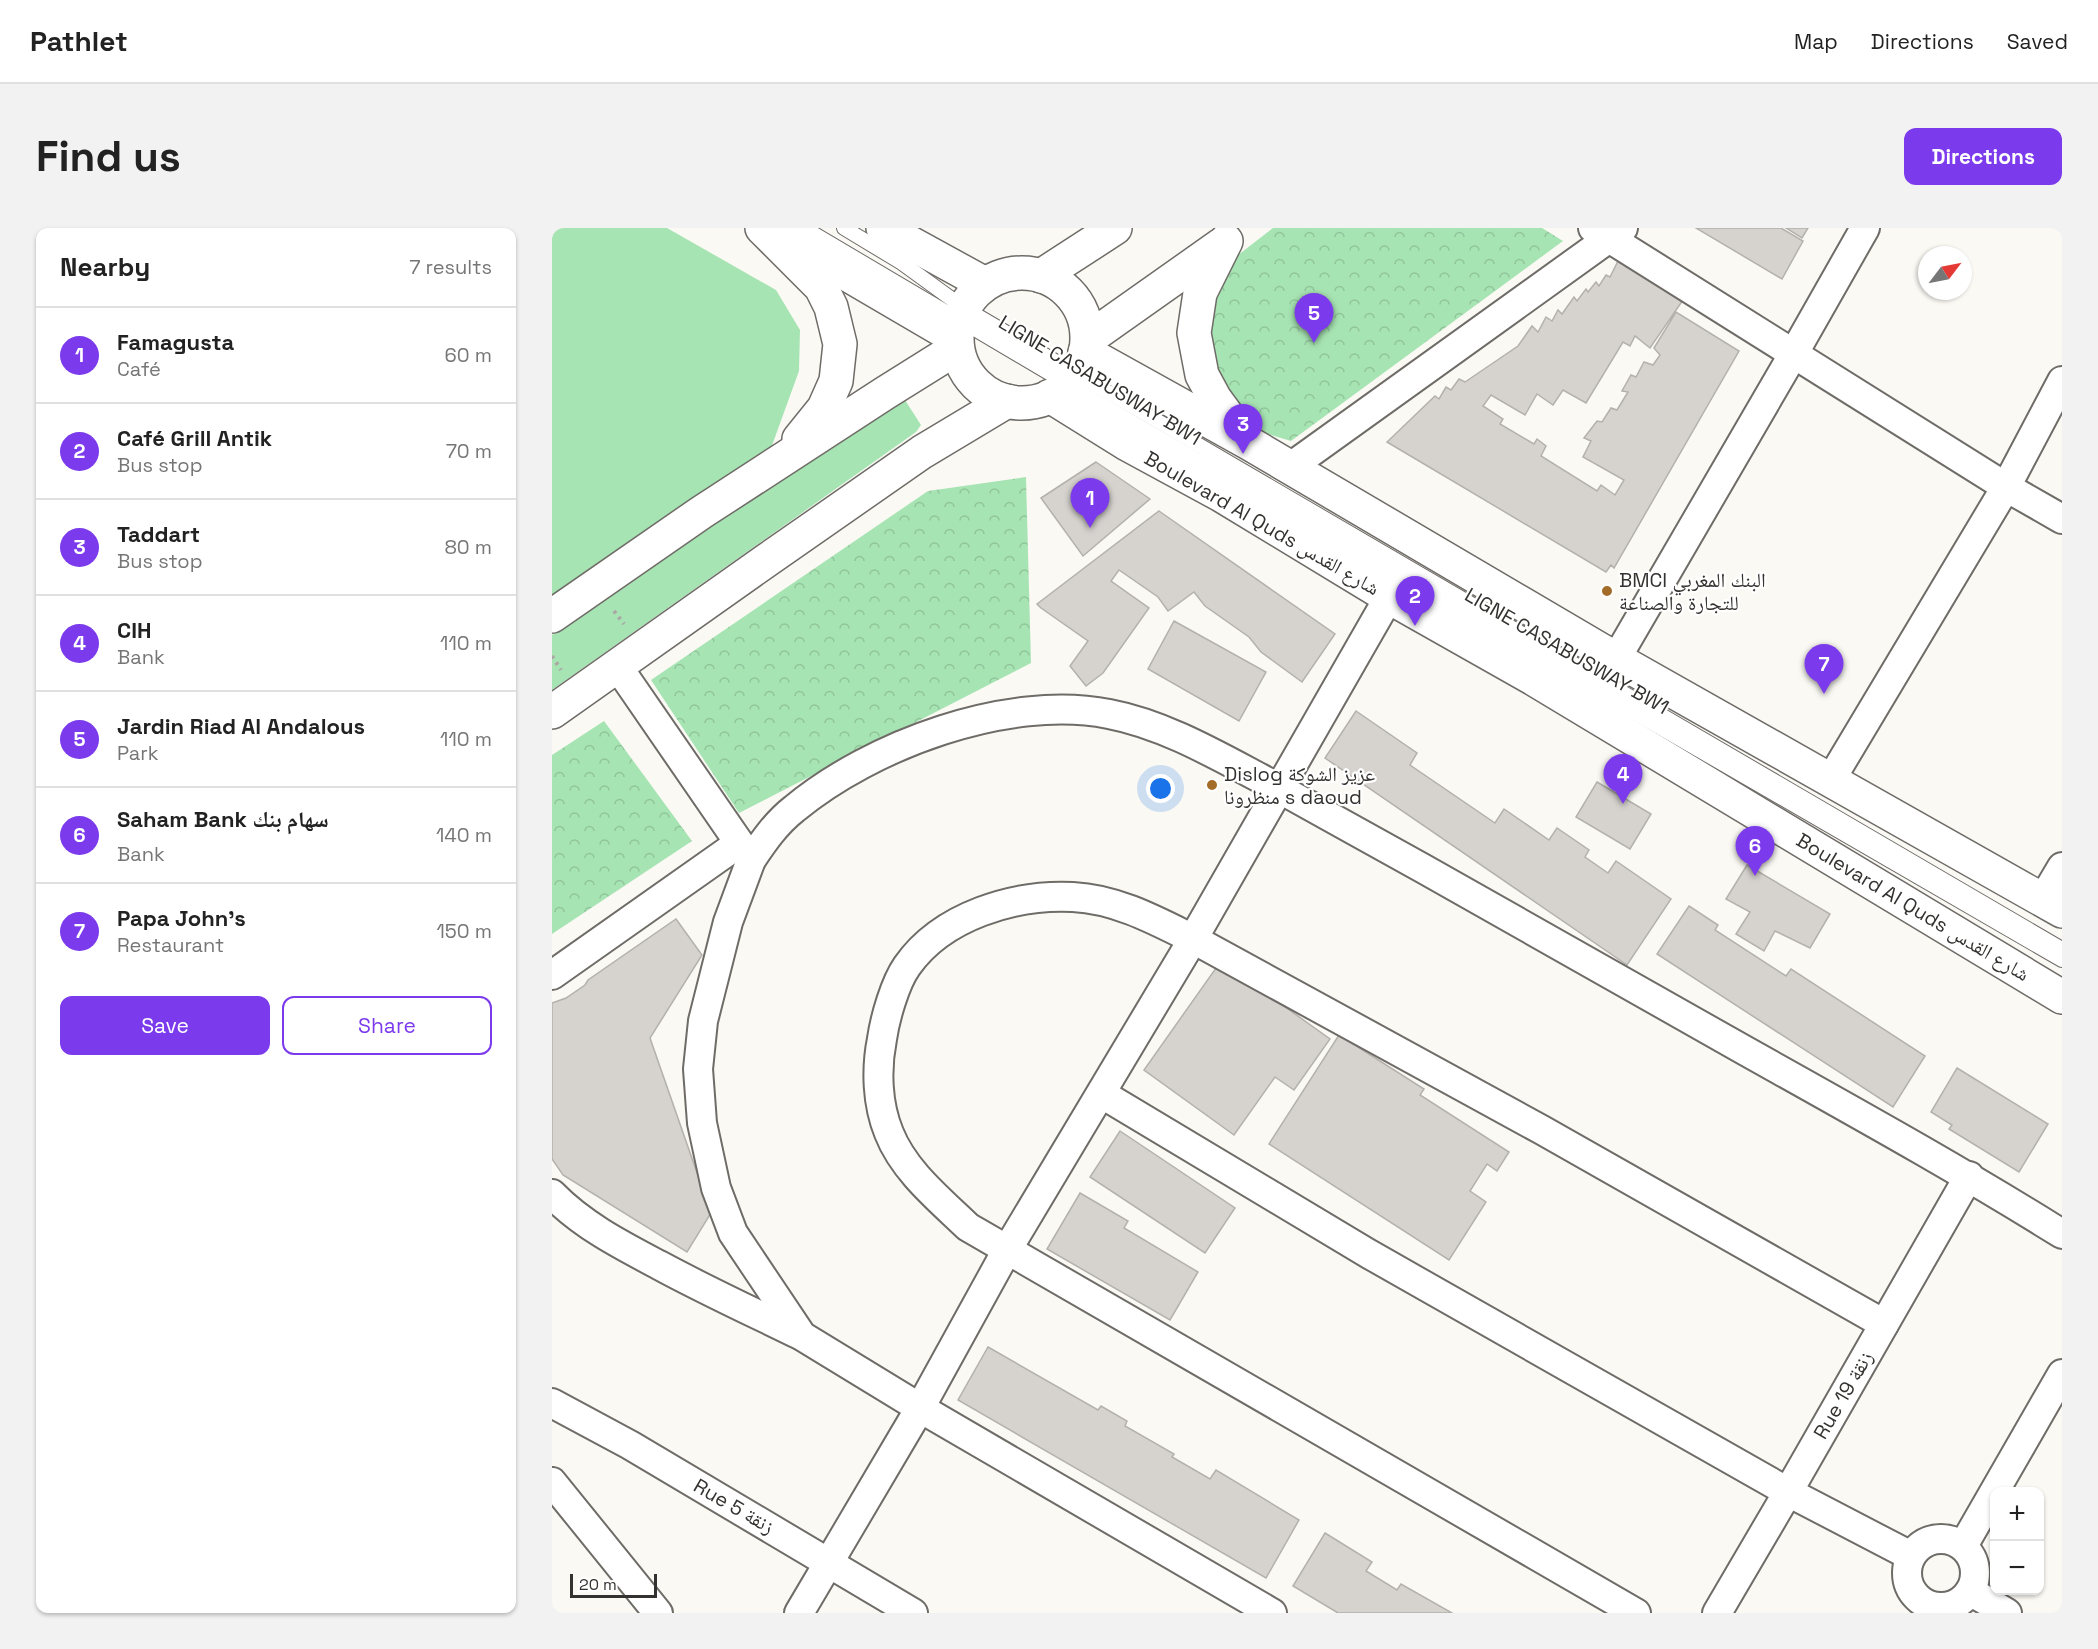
<!DOCTYPE html>
<meta charset="utf-8">
<style>
:root{--surface:#fff;--page:#f2f2f2;--text:#222;--muted:#767676;--line:#e0e0e0;--accent:#7c3aed}
body{margin:0;font-family:"Space Grotesk","Noto Naskh Arabic",sans-serif;background:var(--page);color:var(--text)}
.controls{position:absolute;right:18px;bottom:18px;display:grid;overflow:hidden;border-radius:12px;box-shadow:0 2px 4px #0004}
.controls button{width:54px;height:54px;display:grid;place-items:center;padding:0;border:0;border-bottom:2px solid var(--line);background:var(--surface);color:var(--text);font:30px sans-serif}
.compass{position:absolute;left:1366px;top:18px;width:54px;height:54px;border-radius:50%;background:var(--surface);box-shadow:0 2px 4px #0004;rotate:58deg}
.scale{position:absolute;left:18px;bottom:15px;width:87px;box-sizing:border-box;padding-left:6px;border:3px solid #333230;border-top:0;font-size:16px;line-height:21px;white-space:nowrap;color:#333230;-webkit-text-stroke:4px #fff;paint-order:stroke}
.you{position:absolute;left:609px;top:561px;width:21px;height:21px;margin:-15px;border:4px solid #fff;border-radius:50%;background:#1a73e8;box-shadow:0 0 0 9px #1a73e833}
.badge{display:grid;place-items:center;width:39px;height:39px;border-radius:50%;background:var(--accent);color:#fff;font-size:20px;font-weight:700}
.pin{position:absolute;translate:-50% -50px;filter:drop-shadow(0 2px 3px #0008)}
.pin::after{content:'';position:absolute;top:32px;width:21px;height:18px;background:inherit;clip-path:polygon(0 0,100% 0,50% 100%)}
.list{margin:0;padding:0;list-style:none}
h2{display:flex;justify-content:space-between;align-items:center;height:78px;margin:0;padding:0 24px;font-size:26px}
h2 small{font-size:20px;font-weight:400;color:var(--muted)}
.list li{display:grid;grid-template-columns:39px 1fr auto;gap:18px;align-items:center;box-sizing:border-box;height:96px;padding:0 24px;border-top:2px solid var(--line)}
.list b{display:block;font-size:22px;white-space:nowrap}
.list p{margin:0;font-size:20px;white-space:nowrap;color:var(--muted)}
.list em{font-size:20px;font-style:normal;color:var(--muted)}
.actions{display:flex;gap:12px;padding:18px 24px}
.actions a{flex:1;padding:14px 0;border:2px solid var(--accent);border-radius:12px;text-align:center;font-size:21px;color:var(--accent)}
.actions .main{background:var(--accent);color:#fff}
.map{position:relative;flex:none;width:1510px;height:1385px;overflow:hidden;border-radius:12px}
header{display:flex;align-items:center;gap:36px;box-sizing:border-box;height:84px;padding:0 30px;background:var(--surface);border-bottom:2px solid var(--line)}
header strong{font-size:28px}
nav{display:flex;gap:33px;margin-inline-start:auto;font-size:21px}
.intro{display:flex;align-items:center;justify-content:space-between;box-sizing:border-box;height:144px;padding:0 36px}
h1{margin:0;font-size:42px}
.button{padding:15px 27px;border-radius:12px;background:var(--accent);color:#fff;font-size:21px;font-weight:700}
main{display:flex;gap:36px;padding:0 36px}
aside{flex:1;background:var(--surface);border-radius:12px;box-shadow:0 2px 4px #0004}
.map>svg:first-child{display:block}
</style>
<header>
<strong>Pathlet</strong>
<nav><a>Map</a><a>Directions</a><a>Saved</a></nav>
</header>
<div class="intro"><h1>Find us</h1><a class="button">Directions</a></div>
<main>
<aside>
<h2>Nearby<small>7 results</small></h2>
<ul class="list">
<li><span class="badge">1</span><div><b>Famagusta</b><p>Café</p></div><em>60 m</em></li>
<li><span class="badge">2</span><div><b>Café Grill Antik</b><p>Bus stop</p></div><em>70 m</em></li>
<li><span class="badge">3</span><div><b>Taddart</b><p>Bus stop</p></div><em>80 m</em></li>
<li><span class="badge">4</span><div><b>CIH</b><p>Bank</p></div><em>110 m</em></li>
<li><span class="badge">5</span><div><b>Jardin Riad Al Andalous</b><p>Park</p></div><em>110 m</em></li>
<li><span class="badge">6</span><div><b>Saham Bank سهام بنك</b><p>Bank</p></div><em>140 m</em></li>
<li><span class="badge">7</span><div><b>Papa John's</b><p>Restaurant</p></div><em>150 m</em></li>
</ul>
<div class="actions"><a class="main">Save</a><a>Share</a></div>
</aside>
<div class="map">
<svg width="1510" height="1385" viewBox="0 0 1510 1385">
<defs>
<pattern id="park-crowns" width="20" height="18" patternUnits="userSpaceOnUse" patternTransform="scale(1.5)"><rect width="20" height="18" fill="#a7e4b3"/><path d="M2 6a3 3 0 1 1 6 0M12 15a3 3 0 1 1 6 0" fill="none" stroke="#90c49a"/></pattern>
</defs>
<rect width="100%" height="100%" fill="#fbf9f4"/>
<g fill="#a7e4b3">
<polygon points="0,0 115,0 224,62 248,102 247,143 218,223 0,373"/>
<polygon points="342,170 353,172 369,197 364,204 0,462 0,407"/>
</g>
<g fill="url(#park-crowns)">
<polygon points="721,0 990,0 1011,13 739,213 706,203 680,174 655,139 660,67 681,31"/>
<polygon points="474,249 479,435 187,585 99,452 376,263"/>
<polygon points="52,493 140,613 0,706 0,527"/>
</g>
<g fill="#d6d3cf" stroke="#b4b1ad" stroke-width="1.5">
<polygon points="1144,0 1229,0 1251,13 1230,51"/>
<polygon points="1234,0 1256,0 1250,10"/>
<polygon points="1066,33 1131,72 1098,120 1083,108 1078,118 1071,114 1034,175 1011,162 1001,177 985,166 973,187 939,167 931,178 951,191 948,196 982,216 985,211 994,218 989,228 1045,263 1049,257 1063,267 1072,252 1031,229 1039,213 1032,210 1045,193 1050,194 1059,180 1065,182 1076,164 1070,163 1079,147 1084,149 1092,134 1101,137 1108,127 1102,120 1124,84 1187,123 1062,340 1059,337 1054,344 835,214 883,168 887,171 894,159 899,162 907,151 913,154 966,118 980,98 986,104 994,89 1000,93 1006,82 1010,86 1022,69 1025,73 1034,61 1036,64 1044,54 1047,58 1054,47 1058,49"/>
<polygon points="544,234 598,271 531,328 489,270"/>
<polygon points="607,283 783,406 750,454 709,424 697,409 653,378 642,364 616,383 606,369 567,342 559,353 597,380 551,445 534,458 518,438 536,413 489,380 485,376"/>
<polygon points="622,393 714,444 687,493 596,441"/>
<polygon points="804,483 865,525 858,537 943,595 952,581 997,612 1005,600 1037,622 1033,629 1056,645 1064,633 1119,671 1075,737 773,530"/>
<polygon points="1045,554 1099,586 1078,621 1024,589"/>
<polygon points="1195,637 1278,686 1258,720 1223,703 1212,723 1184,706 1198,684 1174,671"/>
<polygon points="1137,678 1166,697 1163,702 1234,748 1239,741 1373,828 1341,879 1105,726"/>
<polygon points="124,691 150,727 98,810 159,985 135,1024 11,947 0,931 0,775 14,770 33,757 36,752"/>
<polygon points="669,733 778,811 742,862 723,849 682,907 592,842"/>
<polygon points="787,807 872,861 868,867 957,924 945,943 935,936 918,963 934,974 897,1032 717,916"/>
<polygon points="1405,840 1496,896 1467,944 1397,901 1400,897 1379,884"/>
<polygon points="568,903 683,980 653,1025 538,949"/>
<polygon points="528,965 576,993 572,1000 646,1044 618,1092 495,1021"/>
<polygon points="436,1119 546,1182 549,1178 575,1193 573,1198 622,1226 620,1229 658,1251 664,1242 747,1292 714,1350 406,1172"/>
<polygon points="773,1305 820,1334 814,1343 845,1362 849,1356 900,1385 786,1385 741,1358"/>
</g>
<g fill="none" stroke-linecap="round" stroke-linejoin="round">
<defs>
<g id="service">
<polyline points="252,0 585,197 1510,732"/>
<polyline points="292,0 350,35 412,80 1510,721"/>
</g>
<g id="minor">
<polyline points="1041,0 1454,259 1510,291"/>
<polyline points="737,240 1071,0"/>
<polyline points="1064,431 1242,125 1313,0"/>
<polyline points="66,439 199,632 176,694 151,793 146,841 150,895 164,960 181,1005 250,1108 368,1180 720,1385"/>
<polyline points="1278,553 1454,259 1510,153"/>
<path d="M199 632C211 614 224 595 242 581 319 517 456 466 557 486 610 496 661 525 708 550 763 580 817 611 872 641 979 701 1086 761 1192 822 1299 882 1406 941 1510 1006"/>
<polyline points="1491,671 1510,639"/>
<polyline points="0,747 186,616"/>
<polyline points="550,866 817,1026 1236,1264 1359,1328"/>
<path d="M0 966C30 997 69 1017 107 1037 153 1062 201 1084 248 1107"/>
<polyline points="0,1175 78,1217 361,1385"/>
<polyline points="0,1254 106,1385"/>
<circle cx="1389" cy="1345" r="34"/>
<polyline points="1411,1318 1510,1146"/>
<polyline points="1418,1363 1455,1385"/>
<polyline points="247,1385 368,1180 455,1022 641,711 837,369"/>
<path d="M1084 1385 416 999C387 971 352 943 337 905 325 876 324 841 330 811 333 790 343 755 355 738 390 688 462 666 521 669 564 671 603 692 641 711L990 902 1332 1096"/>
<polyline points="1165,1385 1236,1264 1417,948"/>
</g>
<g id="primary">
<polyline points="210,0 269,59 279,79 288,116 284,153 272,180 247,211"/>
<polyline points="331,0 433,56"/>
<polyline points="674,13 648,65 642,105 650,147 663,171 688,205"/>
<polyline points="240,14 404,110"/>
<circle cx="470" cy="110" r="65"/>
<polyline points="489,48 563,0"/>
<polyline points="536,111 669,17"/>
<polyline points="533,124 695,214 1064,431 1510,683"/>
<polyline points="498,168 575,216 669,267 837,369 982,451 1510,769"/>
<polyline points="0,388 150,284 333,165 405,120"/>
<polyline points="0,484 215,332 370,224 455,173"/>
</g>
</defs>
<use href="#service" stroke="#6f6c68" stroke-width="16"/>
<use href="#minor" stroke="#6f6c68" stroke-width="32"/>
<use href="#primary" stroke="#6f6c68" stroke-width="36"/>
<g stroke="#a9a8a4" stroke-width="4" stroke-dasharray="3 4.5" stroke-linecap="butt">
<polyline points="62,383 72,396"/>
<polyline points="0,428 9,442"/>
</g>
<use href="#service" stroke="#fff" stroke-width="14"/>
<use href="#minor" stroke="#fff" stroke-width="28"/>
<use href="#primary" stroke="#fff" stroke-width="33"/>
</g>
<g fill="#a46c29" stroke="#fff" stroke-width="2">
<circle cx="1055" cy="363" r="6"/>
<circle cx="660" cy="557" r="6"/>
</g>
<g text-anchor="middle" dominant-baseline="central" stroke-width="4.5" stroke-linejoin="round" paint-order="stroke">
<g font-size="20" fill="#333230" stroke="#fff">
<text transform="translate(548 152) rotate(31)">LIGNE CASABUSWAY BW1</text>
<text transform="translate(710 295) rotate(30)">Boulevard Al Quds شارع القدس</text>
<text transform="translate(1015 423) rotate(30)">LIGNE CASABUSWAY BW1</text>
<text transform="translate(1361 679) rotate(31)">Boulevard Al Quds شارع القدس</text>
<text transform="translate(1291 1167) rotate(-60)">Rue 19 زنقة</text>
<text transform="translate(182 1278) rotate(30)">Rue 5 زنقة</text>
</g>
<g font-size="20" fill="#333230" stroke="#fff" text-anchor="start">
<text x="1067" y="352">BMCI البنك المغربي<tspan x="1067" dy="23">للتجارة والصناعة</tspan></text>
<text x="672" y="546">Dislog عزيز الشوكة<tspan x="672" dy="23">منظرونا s daoud</tspan></text>
</g>
</g>
</svg>
<div class="controls">
<button>+</button>
<button>−</button>
</div>
<svg class="compass" viewBox="-18 -18 36 36"><path d="M0-13l5 13h-10z" fill="#e53935"/><path d="M0 13l5-13h-10z" fill="#767676"/></svg>
<div class="scale">20 m</div>
<div class="you"></div>
<div class="pin badge" style="left:538px;top:300px">1</div>
<div class="pin badge" style="left:863px;top:398px">2</div>
<div class="pin badge" style="left:691px;top:226px">3</div>
<div class="pin badge" style="left:1071px;top:576px">4</div>
<div class="pin badge" style="left:762px;top:115px">5</div>
<div class="pin badge" style="left:1203px;top:648px">6</div>
<div class="pin badge" style="left:1272px;top:466px">7</div>
</div>
</main>
